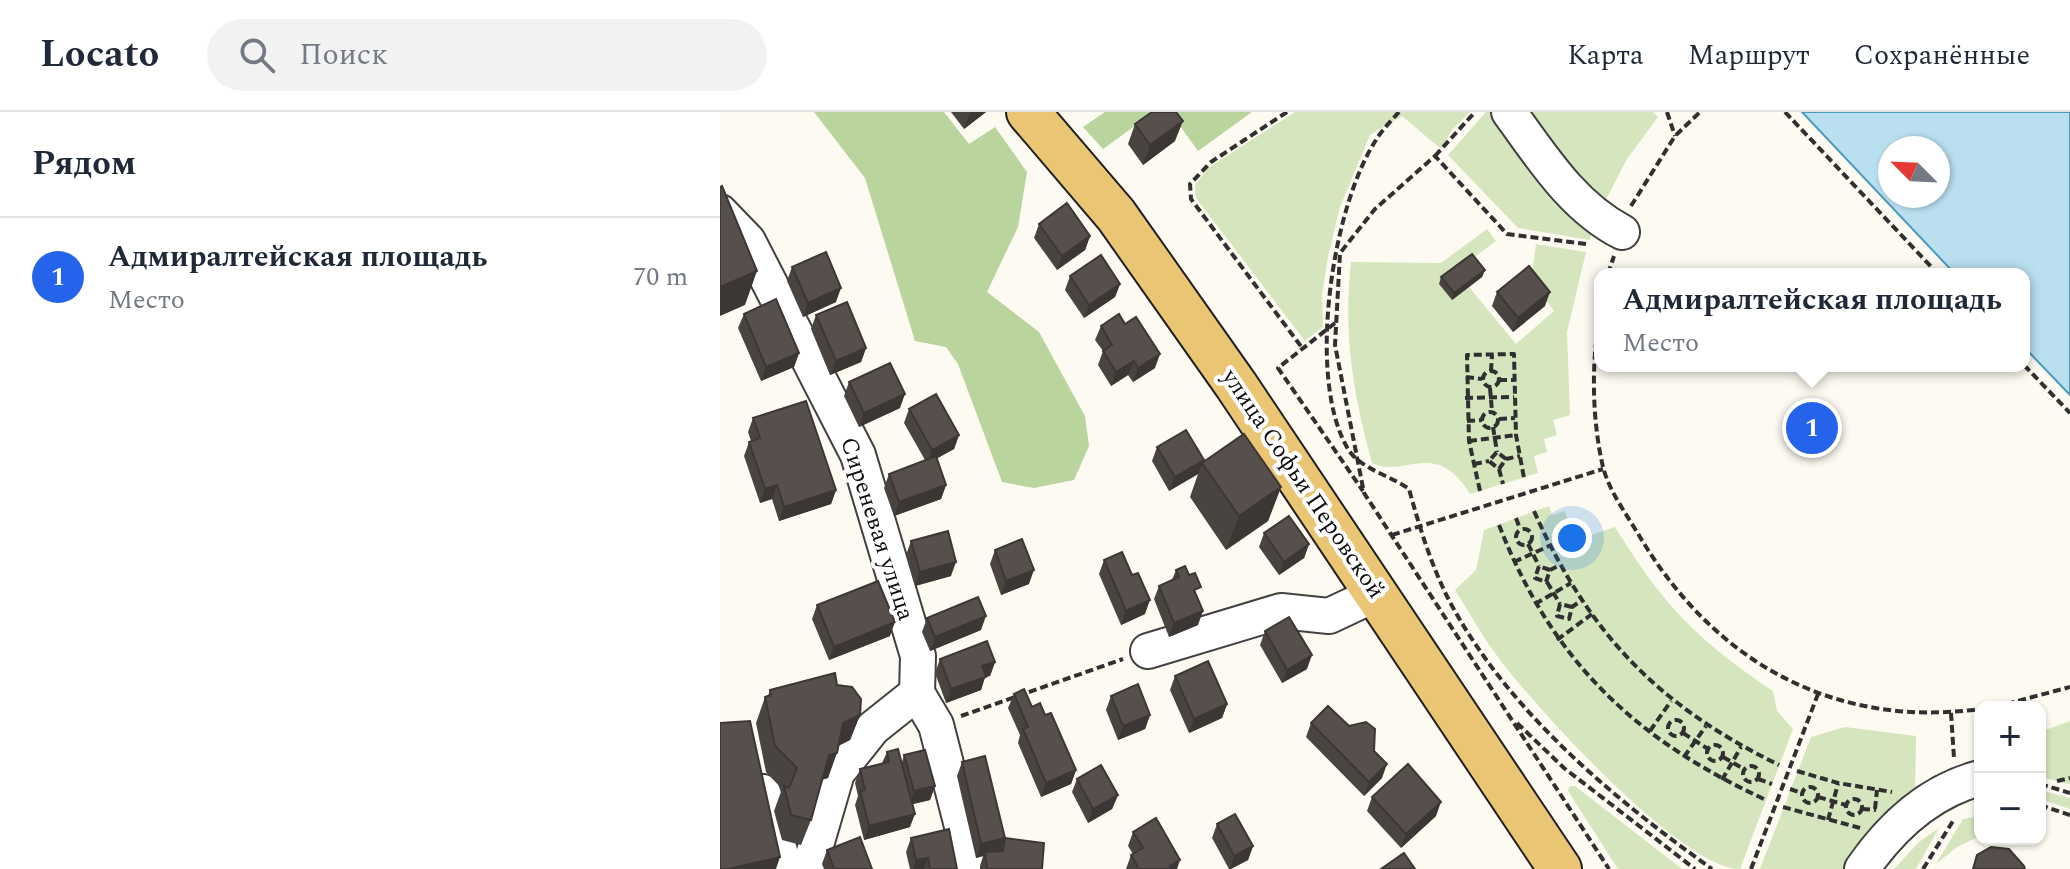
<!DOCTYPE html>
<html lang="ru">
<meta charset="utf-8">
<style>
:root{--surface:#fff;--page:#f2f2f3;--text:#1f2937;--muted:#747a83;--line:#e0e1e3;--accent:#2563eb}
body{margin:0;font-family:Spectral,serif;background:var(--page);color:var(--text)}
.controls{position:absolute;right:24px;bottom:24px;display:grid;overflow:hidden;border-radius:16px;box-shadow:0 2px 6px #0004}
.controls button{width:72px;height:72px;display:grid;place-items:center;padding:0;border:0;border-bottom:2px solid var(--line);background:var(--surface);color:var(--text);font:40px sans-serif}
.compass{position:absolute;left:1158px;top:24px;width:72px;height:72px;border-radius:50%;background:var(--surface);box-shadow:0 2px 6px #0004;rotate:294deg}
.you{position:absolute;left:852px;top:426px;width:28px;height:28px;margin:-20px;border:6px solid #fff;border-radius:50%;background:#1a73e8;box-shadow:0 0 0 12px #1a73e833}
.badge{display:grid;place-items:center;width:52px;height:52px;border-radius:50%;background:var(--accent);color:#fff;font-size:26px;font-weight:700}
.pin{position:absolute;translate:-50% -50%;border:4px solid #fff;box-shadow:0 2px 8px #0006}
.popup{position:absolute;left:874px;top:156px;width:436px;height:104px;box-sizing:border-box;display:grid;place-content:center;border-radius:16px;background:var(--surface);filter:drop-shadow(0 2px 6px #0005);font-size:26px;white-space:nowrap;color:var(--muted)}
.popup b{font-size:30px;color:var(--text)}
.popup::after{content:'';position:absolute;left:50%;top:100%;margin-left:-16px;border:16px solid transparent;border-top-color:var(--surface)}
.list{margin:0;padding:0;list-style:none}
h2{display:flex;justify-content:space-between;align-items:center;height:104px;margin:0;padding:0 32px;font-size:34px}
h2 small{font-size:26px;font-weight:400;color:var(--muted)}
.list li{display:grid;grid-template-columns:52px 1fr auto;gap:24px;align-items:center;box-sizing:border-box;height:120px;padding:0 32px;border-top:2px solid var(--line)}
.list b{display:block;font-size:30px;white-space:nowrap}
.list p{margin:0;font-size:26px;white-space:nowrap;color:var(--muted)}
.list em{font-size:26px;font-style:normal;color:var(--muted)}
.icon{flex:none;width:44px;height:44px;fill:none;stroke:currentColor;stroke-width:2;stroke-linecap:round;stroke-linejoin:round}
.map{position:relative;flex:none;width:1350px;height:757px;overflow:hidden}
header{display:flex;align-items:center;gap:48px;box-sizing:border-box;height:112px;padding:0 40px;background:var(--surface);border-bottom:2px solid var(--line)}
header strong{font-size:38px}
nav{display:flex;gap:44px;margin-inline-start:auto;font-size:28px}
.search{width:560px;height:72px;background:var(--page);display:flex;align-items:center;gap:20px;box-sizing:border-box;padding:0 28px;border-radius:44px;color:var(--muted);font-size:30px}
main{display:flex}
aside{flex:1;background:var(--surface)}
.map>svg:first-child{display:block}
</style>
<header>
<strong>Locato</strong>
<div class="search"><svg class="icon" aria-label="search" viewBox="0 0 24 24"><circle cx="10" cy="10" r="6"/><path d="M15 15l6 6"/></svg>Поиск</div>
<nav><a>Карта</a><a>Маршрут</a><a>Сохранённые</a></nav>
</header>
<main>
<aside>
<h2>Рядом<small></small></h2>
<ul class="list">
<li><span class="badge">1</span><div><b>Адмиралтейская площадь</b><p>Место</p></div><em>70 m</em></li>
</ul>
</aside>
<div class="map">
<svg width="1350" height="757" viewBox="0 0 1350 757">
<rect width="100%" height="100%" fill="#fdfaf1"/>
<g fill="#d5e5bd">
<polygon points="575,0 750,0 732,18 721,37 682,4 650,23 620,95 608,145 602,183 603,215 585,229 476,86 475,73 488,56"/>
<polygon points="766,0 781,0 874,115 870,128 798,116 728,43"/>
<polygon points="796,0 933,0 938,5 907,47 880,99"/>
<path d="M767 117 776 129 719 172 732 188 749 175 796 232 834 199 811 168 816 132 866 140 847 220 850 303 833 308 837 323 824 327 827 340 814 344 818 361 750 382C716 325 683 367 652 351 633 280 623 224 631 150L721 151Z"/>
<path d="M829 394 832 403 845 399 849 413 863 409 868 424 895 415C944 494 976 527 1053 579L1057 599 1073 617 1020 757C962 757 813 593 778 545 762 524 749 500 735 478L756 458 764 418Z"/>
<polygon points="1350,609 1350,672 1320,665 1320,620"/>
<polygon points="1125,615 1196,624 1195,689 1130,757 1040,757 1091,625"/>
<polygon points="850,674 855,674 962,757 898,757 848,679"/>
<polygon points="1320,678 1350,686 1350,697 1320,687"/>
<polygon points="1260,704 1260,724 1237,735 1216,752 1243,707"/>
<polygon points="1219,716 1196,757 1174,757 1199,730"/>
</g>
<g fill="#bad49e">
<polygon points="94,0 224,0 249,32 275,15 307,60 298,115 267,180 319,220 365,304 369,334 354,368 314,376 282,370 238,252 226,235 195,229 145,66"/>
<polygon points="385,0 434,0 383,37 363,15"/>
<polygon points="450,0 532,0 478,39"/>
</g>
<path fill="#bae0f0" stroke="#4999c0" stroke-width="2" fill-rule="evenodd" d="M1082 0H1350V283L1304 235V162H1235ZM1170 36H1218V84H1170Z"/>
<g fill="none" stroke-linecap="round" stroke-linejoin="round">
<defs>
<g id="minor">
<path d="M789 0C822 45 852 94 902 120"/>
<polyline points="0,100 28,129 138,343 198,544 197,581 216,613 253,757"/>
<polyline points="428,539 561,499 609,504 658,481"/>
<polyline points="43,680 61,743 61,757"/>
<polyline points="89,757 117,661 153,616 197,581"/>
<path d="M1142 757C1171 715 1210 679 1260 666"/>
</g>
<polyline id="major" points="308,0 396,103 516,273 840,757"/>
</defs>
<use href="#minor" stroke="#414141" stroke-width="38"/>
<use href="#major" stroke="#1f1f1f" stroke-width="46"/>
<g stroke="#303030" stroke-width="4" stroke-dasharray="8 4" stroke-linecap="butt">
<polyline points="567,0 491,50 470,72 471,87 583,237"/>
<path d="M679 0C671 9 662 18 656 28 612 95 586 267 628 337 640 357 672 364 689 377 700 417 712 456 731 492 790 601 893 686 992 757"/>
<polyline points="947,0 955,24"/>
<polyline points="1065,0 1218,162"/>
<polyline points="715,44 755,0"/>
<polyline points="911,94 955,24 980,0"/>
<polyline points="866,132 787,122 715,44 655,97 620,141 615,233 644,381 889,757"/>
<polyline points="888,162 894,144"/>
<path d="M880 204C871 250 872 308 883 355 889 379 907 403 920 425 994 549 1113 617 1260 597"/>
<polyline points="615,211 558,256 643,379"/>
<polyline points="1304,253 1350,301"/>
<circle cx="771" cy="267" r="8"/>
<polyline points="771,259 772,243"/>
<polyline points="746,265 762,267"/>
<polyline points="779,268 794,268"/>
<polyline points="770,276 772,299"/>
<polyline points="745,286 794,285"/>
<circle cx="770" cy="308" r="8"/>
<polyline points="779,307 795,306"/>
<polyline points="747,309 762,308"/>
<polyline points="773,315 777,340"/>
<polyline points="749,329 796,323"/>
<polyline points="786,347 777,340 769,349 779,357 786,347 800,344"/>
<polyline points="754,352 769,349"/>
<polyline points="779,357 783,372"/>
<polyline points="760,379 749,329 747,243 794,242 796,323 804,366"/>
<path d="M814 399C869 523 939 594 1059 653"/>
<polyline points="796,406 800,417"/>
<path d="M779 413C832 549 914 627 1046 688"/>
<circle cx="804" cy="425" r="8"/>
<polyline points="672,423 883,357"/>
<polyline points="808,432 819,454"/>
<polyline points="794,450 829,434"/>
<polyline points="830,458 819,454 815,466 826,470 830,458 840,453"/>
<polyline points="827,470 840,492"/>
<polyline points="815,492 851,471"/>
<polyline points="852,495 840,492 837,504 849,507 852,495 862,488"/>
<polyline points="837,528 872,502"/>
<polyline points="1275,595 1350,575"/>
<polyline points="1231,601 1234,646"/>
<polyline points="241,604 403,547"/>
<circle cx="956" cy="616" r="8"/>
<polyline points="797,611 844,656 975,757"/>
<polyline points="930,619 951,589"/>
<polyline points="963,621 988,637"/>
<circle cx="995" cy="641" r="8"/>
<polyline points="964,645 986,614"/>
<polyline points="1003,645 1024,657"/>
<circle cx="1031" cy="662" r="8"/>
<polyline points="1077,659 1118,671 1172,680"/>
<polyline points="1038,667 1052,672"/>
<polyline points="1002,668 1021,635"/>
<polyline points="1337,669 1350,666"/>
<polyline points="1320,672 1350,681"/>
<circle cx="1090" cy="683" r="8"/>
<polyline points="1070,677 1082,681"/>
<polyline points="1098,685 1126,693"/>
<circle cx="1134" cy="695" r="8"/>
<polyline points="1320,693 1350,703"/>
<polyline points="1063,695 1140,716"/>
<polyline points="1142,697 1156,698"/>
<polyline points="1155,697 1157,678"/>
<polyline points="1108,708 1118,672"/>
<polyline points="1031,757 1098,582"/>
<polyline points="1203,757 1233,709"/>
</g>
<use href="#minor" stroke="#fff" stroke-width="34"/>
<use href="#major" stroke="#eac574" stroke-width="42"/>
</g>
<g fill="#4a4441">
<polygon points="231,0 266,0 244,17"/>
<polygon points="415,12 455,29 423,53 408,32"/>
<polygon points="319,112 370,124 365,138 337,158 314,126"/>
<polygon points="72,155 116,190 83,205 67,169"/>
<polygon points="765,158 762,165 732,188 719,172 721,165"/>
<polygon points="350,164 400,172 395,185 364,206 345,178"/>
<polygon points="777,180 825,194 793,220 772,194"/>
<polygon points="24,202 79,241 74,255 41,269 18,216"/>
<polygon points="96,203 146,236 141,250 110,263 91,217"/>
<polygon points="381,214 435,256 413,270 408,263 391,274 378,253 383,239 375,228"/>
<polygon points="129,270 180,296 139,315 124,284"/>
<polygon points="189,297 239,323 234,337 217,346 226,373 221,387 174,404 164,376 169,362 205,348 184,311"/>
<polygon points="33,306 116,378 111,392 59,409 52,387 40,391 24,344 29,330 31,329 28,320"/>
<polygon points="437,335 484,348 482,351 561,375 548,409 506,438 470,385 478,362 449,379 432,349"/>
<polygon points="544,421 589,432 584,446 559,463 539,435"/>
<polygon points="191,429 231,464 195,474 186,443"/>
<polygon points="275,438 309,472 281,483 270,452"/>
<polygon points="384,448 412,463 425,502 401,513 379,462"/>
<polygon points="456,458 477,485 478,513 449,525 434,487 439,474 452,468"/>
<polygon points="97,493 170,524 109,548 92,507"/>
<polygon points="207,506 261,518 210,539 202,520"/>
<polygon points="545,519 587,557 562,571 540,533"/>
<polygon points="220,547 275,550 270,564 265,565 261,578 226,591 215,561"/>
<polygon points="455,564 507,592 502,606 469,621 450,578"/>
<polygon points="117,573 140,603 130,628 118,634 108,666 102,668 91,708 81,733 62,728 54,699 62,677 46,660 36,611 45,585 48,584 50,578"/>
<polygon points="294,582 325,603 356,658 351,672 321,685 298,631 300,623 288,596"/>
<polygon points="391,584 430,603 425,617 398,628 386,598"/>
<polygon points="591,611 654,639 662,666 644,684 586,625"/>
<polygon points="167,640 182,650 184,643 215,674 210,688 193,692 190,715 144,728 135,693 138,684 135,671 140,657 162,651"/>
<polygon points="242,650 285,726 322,757 260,757 260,754 263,744 256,746 237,664"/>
<polygon points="357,667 398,683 392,697 368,711 352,680"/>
<polygon points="652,685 716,704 681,736 647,699"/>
<polygon points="497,712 533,734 528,748 511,757 509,757 492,726"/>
<polygon points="413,720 457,757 406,757 411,743 413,742 408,734"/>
<polygon points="191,726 237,757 190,757 186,740"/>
<polygon points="107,738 152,757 104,757 102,752"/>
</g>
<g fill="#3c3735">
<polygon points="250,0 266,0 244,17"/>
<polygon points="463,9 455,29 423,53 430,33"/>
<polygon points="370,124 365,138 337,158 342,144"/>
<polygon points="765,158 762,165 732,188 734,181"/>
<polygon points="37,159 25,193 0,204 0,175"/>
<polygon points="400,172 395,185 364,206 369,193"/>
<polygon points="121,176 116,190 83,205 88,191"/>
<polygon points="830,180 825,194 793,220 798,206"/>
<polygon points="146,236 141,250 110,263 116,249"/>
<polygon points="79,241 74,255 41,269 46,255"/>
<polygon points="440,242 435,256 413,270 418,256"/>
<polygon points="414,249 408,263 391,274 396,260"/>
<polygon points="185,282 180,296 139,315 144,301"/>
<polygon points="239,323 234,337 207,352 212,338"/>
<polygon points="484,348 478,362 449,379 455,365"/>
<polygon points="57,373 52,387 40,391 45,377"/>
<polygon points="226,373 221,387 174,404 179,390"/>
<polygon points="561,375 548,409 506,438 519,404"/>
<polygon points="116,378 111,392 59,409 64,395"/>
<polygon points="589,432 584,446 559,463 564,450"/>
<polygon points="236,450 231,464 195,474 200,460"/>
<polygon points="314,458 309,472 281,483 286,469"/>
<polygon points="430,488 425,502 401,513 406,499"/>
<polygon points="483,499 478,513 449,525 454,511"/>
<polygon points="266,504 261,518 210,539 215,525"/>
<polygon points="175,510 170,524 109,548 114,535"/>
<polygon points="592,543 587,557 562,571 567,558"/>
<polygon points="275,550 270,564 265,565 261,578 226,591 231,577 262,554"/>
<polygon points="507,592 502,606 469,621 474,607"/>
<polygon points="140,603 130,628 114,636 123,611"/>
<polygon points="430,603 425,617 398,628 403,614"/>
<polygon points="117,641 108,666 100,668 109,643"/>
<polygon points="667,652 662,666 644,684 649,670"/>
<polygon points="356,658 351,672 321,685 326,671"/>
<polygon points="215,674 210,688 189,693 194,679"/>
<polygon points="398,683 392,697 368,711 373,697"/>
<polygon points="721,690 716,704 681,736 686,722"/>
<polygon points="195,702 190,715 144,728 149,714"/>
<polygon points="285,726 280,740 265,740 263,744 256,746 261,732"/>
<polygon points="533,734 528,748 510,757 514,744"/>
<polygon points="60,745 56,757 8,757"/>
<polygon points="208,746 204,757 193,757 196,748"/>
<polygon points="460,748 457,757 449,757 450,754"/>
</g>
<g fill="#564f4c" stroke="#3c3735" stroke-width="2">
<polygon points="432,0 456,0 463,9 430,33 415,12"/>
<polygon points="2,74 37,159 0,175 0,75"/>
<polygon points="347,91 370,124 342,144 319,112"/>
<polygon points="106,140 121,176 88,191 72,155"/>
<polygon points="752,142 765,158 734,181 721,165"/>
<polygon points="381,143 400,172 369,193 350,164"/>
<polygon points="809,154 830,180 798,206 777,180"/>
<polygon points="56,187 79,241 46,255 24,202"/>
<polygon points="127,190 146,236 116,249 96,203"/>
<polygon points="399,202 405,212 416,205 440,242 418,256 414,249 396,260 383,239 392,233 381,214"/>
<polygon points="170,251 185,282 144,301 129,270"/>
<polygon points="216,282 239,323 212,338 189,297"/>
<polygon points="86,289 116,378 64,395 57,373 45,377 29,330 40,326 33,306"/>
<polygon points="466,318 484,348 455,365 437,335"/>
<polygon points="524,322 561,375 519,404 482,351"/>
<polygon points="216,344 226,373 179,390 169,362"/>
<polygon points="569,404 589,432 564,450 544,421"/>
<polygon points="228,419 236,450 200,460 191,429"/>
<polygon points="302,427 314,458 286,469 275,438"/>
<polygon points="402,440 412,463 418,461 430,488 406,499 384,448"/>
<polygon points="465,454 469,463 475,461 481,475 474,478 483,499 454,511 439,474 459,465 456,458"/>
<polygon points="158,469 175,510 114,535 97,493"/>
<polygon points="258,485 266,504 215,525 207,506"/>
<polygon points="569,505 592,543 567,558 545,519"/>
<polygon points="267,529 275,550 262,554 266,565 231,577 220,547"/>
<polygon points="488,549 507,592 474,607 455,564"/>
<polygon points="115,561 117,573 132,575 141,587 140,603 123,611 117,641 109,643 91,708 71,703 64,674 69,676 77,656 55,634 45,585 51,583 50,578"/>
<polygon points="418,572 430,603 403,614 391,584"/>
<polygon points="304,577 312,595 320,591 325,603 331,601 356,658 326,671 303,617 308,615 294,582"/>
<polygon points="608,594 629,614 646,610 655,617 654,639 667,652 649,670 591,611"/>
<polygon points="30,609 60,745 8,757 0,757 0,611"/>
<polygon points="178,637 195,702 149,714 140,679 145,678 140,657 169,650 167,640"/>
<polygon points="205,638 215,674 194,679 184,643"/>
<polygon points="265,644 285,726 261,732 242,650"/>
<polygon points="688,652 721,690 686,722 652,685"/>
<polygon points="381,653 398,683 373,697 357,667"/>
<polygon points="515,702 533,734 514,744 497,712"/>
<polygon points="436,706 460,748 450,754 451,757 419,757 411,743 423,736 413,720"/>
<polygon points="229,717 237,757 210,757 208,746 196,748 191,726"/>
<polygon points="140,725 152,757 114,757 107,738"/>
<polygon points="285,726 324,731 322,757 267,757 265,740 283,739"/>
<polygon points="1271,735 1289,737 1304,754 1305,757 1253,757 1257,743"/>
<polygon points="684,741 695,757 661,757"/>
</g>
<g text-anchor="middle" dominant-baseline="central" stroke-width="8" stroke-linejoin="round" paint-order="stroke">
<g font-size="24" fill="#0e0e0e" stroke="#fff">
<text transform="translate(583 372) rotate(56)">улица Софьи Перовской</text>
<text transform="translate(157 417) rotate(72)">Сиреневая улица</text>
</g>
</g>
</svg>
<div class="controls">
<button>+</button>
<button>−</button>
</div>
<svg class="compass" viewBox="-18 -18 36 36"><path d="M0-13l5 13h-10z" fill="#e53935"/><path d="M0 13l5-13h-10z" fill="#747a83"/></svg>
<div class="you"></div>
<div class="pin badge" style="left:1092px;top:316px">1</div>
<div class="popup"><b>Адмиралтейская площадь</b>Место</div>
</div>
</main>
